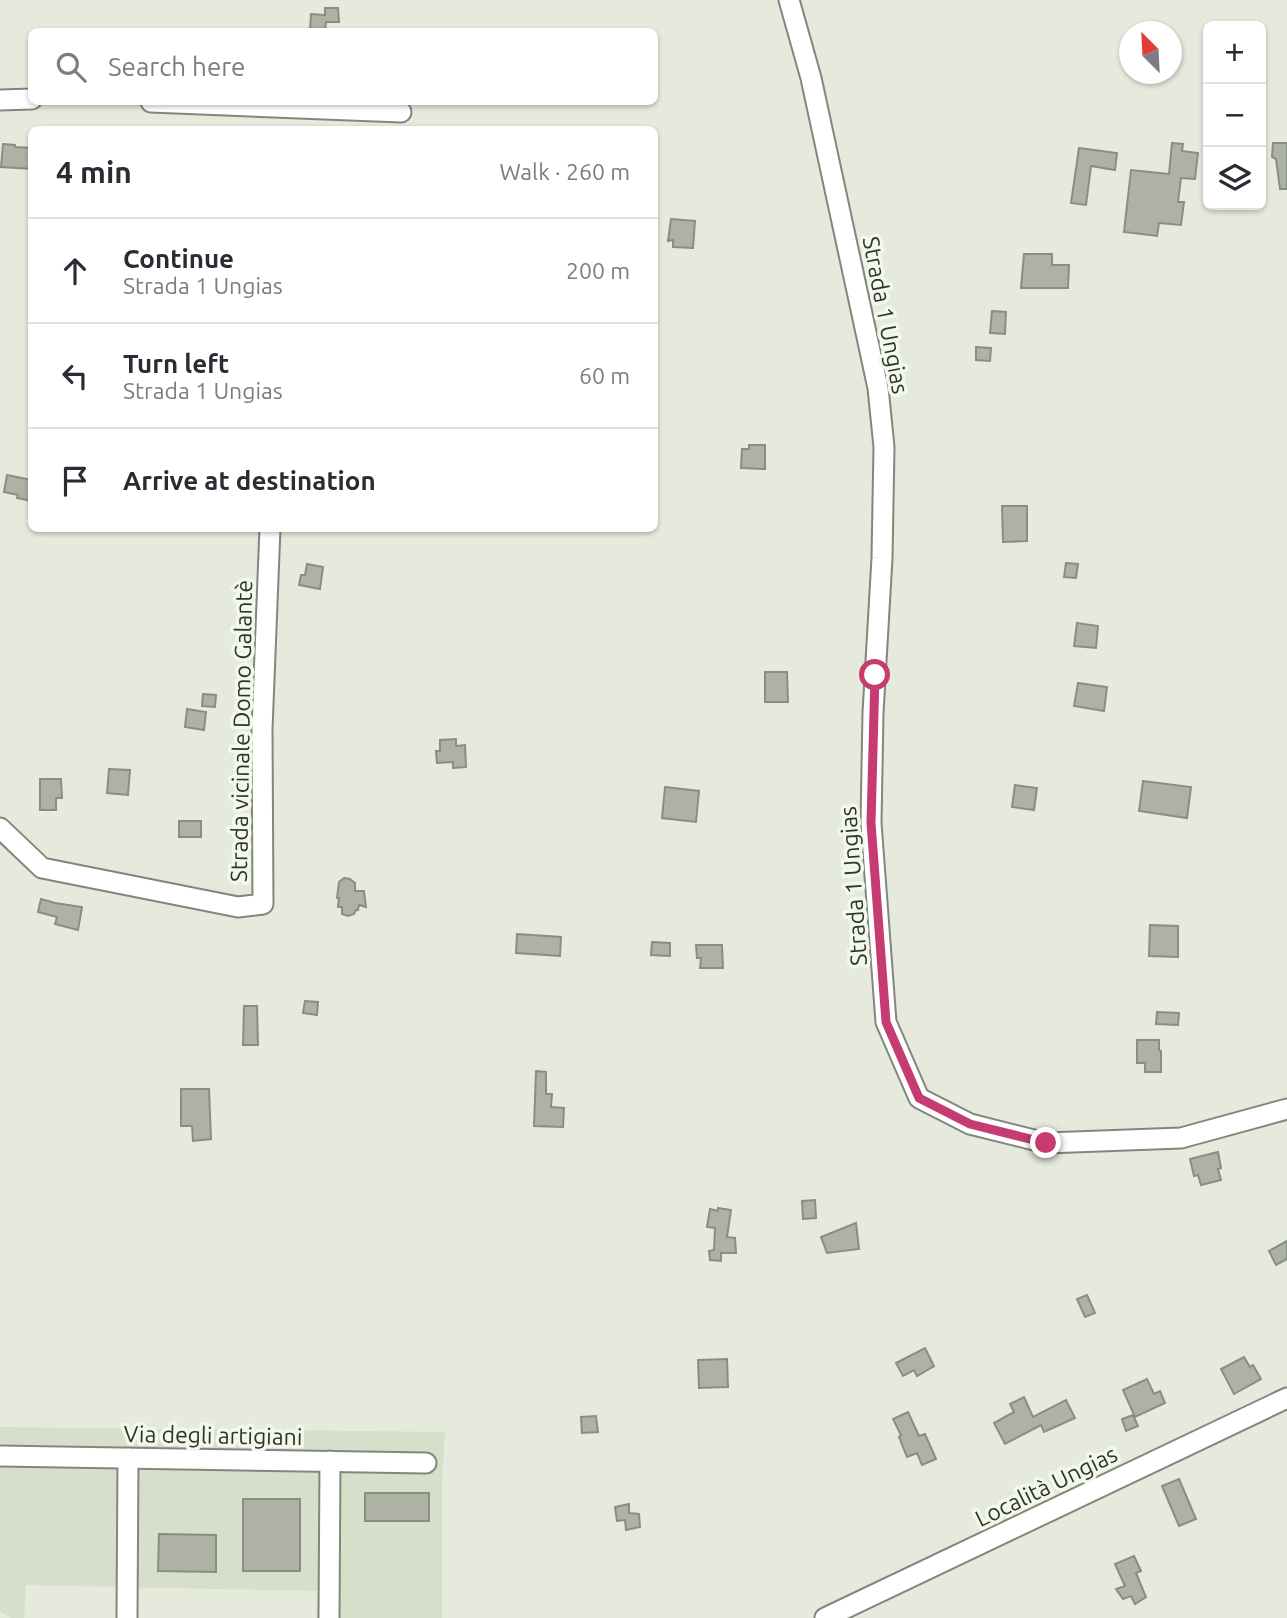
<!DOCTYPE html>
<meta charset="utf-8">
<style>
:root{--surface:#fff;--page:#f7f7f7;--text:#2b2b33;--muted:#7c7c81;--line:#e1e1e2}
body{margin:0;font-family:Ubuntu,sans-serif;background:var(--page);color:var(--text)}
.controls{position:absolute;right:21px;top:21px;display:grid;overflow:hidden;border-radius:10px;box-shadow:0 2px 5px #0004}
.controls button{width:63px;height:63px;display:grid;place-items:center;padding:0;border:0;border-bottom:2px solid var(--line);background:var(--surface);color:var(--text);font:35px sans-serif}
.compass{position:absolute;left:1119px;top:21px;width:63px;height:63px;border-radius:50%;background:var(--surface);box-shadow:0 2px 5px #0004;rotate:336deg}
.stop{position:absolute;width:21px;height:21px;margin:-16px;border:5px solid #c63b71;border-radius:50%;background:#fff}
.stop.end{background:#c63b71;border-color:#fff;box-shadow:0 2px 7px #0008}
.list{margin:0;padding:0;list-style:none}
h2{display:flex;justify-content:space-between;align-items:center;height:91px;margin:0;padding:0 28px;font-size:30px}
h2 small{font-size:23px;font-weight:400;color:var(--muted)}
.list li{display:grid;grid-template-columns:46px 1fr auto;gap:21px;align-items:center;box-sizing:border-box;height:105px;padding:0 28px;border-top:2px solid var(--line)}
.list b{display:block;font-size:26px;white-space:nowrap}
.list p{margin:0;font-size:23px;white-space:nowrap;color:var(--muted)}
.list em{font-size:23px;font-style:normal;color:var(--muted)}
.icon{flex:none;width:38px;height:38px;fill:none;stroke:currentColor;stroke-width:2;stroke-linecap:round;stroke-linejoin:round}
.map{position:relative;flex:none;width:1287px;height:1618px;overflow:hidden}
.search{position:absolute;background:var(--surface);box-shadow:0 2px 5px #0004;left:28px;top:28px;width:630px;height:77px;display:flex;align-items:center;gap:18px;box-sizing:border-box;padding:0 24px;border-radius:10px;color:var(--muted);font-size:26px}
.panel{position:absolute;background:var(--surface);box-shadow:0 2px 5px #0004;left:28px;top:126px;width:630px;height:406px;border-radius:10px}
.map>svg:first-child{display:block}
</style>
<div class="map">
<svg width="1287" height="1618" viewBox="0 0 1287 1618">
<rect width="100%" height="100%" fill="#e5eadd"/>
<polygon fill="#d7dfca" points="0,1427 445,1432 442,1481 442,1618 316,1618 317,1591 26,1585 24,1618 11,1618 0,1611"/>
<g fill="#adb2a5" stroke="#898e82" stroke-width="2">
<polygon points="325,8 338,8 339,22 326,22 325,32 310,32 311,14 325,15"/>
<polygon points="1172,143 1183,144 1182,151 1198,153 1195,179 1181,178 1178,202 1184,202 1181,225 1159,223 1157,236 1124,232 1131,170 1169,174"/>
<polygon points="1273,143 1287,143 1287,189 1280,189 1276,159 1272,157"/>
<polygon points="3,144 15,145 15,147 32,148 32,169 1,167"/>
<polygon points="1079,148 1117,153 1115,170 1091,166 1086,205 1071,203"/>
<polygon points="671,219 695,221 693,248 673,247 673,240 668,241"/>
<polygon points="1024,254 1052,254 1052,265 1069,265 1068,288 1021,288"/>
<polygon points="992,311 1006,312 1005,334 990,333"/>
<polygon points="976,347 991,348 990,361 976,360"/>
<polygon points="749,445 765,445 765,469 741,468 742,449 749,449"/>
<polygon points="7,475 32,480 32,501 17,498 18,495 4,492"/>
<polygon points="1002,506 1027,506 1027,541 1003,542"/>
<polygon points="1066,563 1078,564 1076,578 1064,577"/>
<polygon points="307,564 323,567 320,589 299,585 301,575 305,575"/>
<polygon points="1077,623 1098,626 1096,648 1074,646"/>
<polygon points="765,672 787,672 788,702 765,702"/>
<polygon points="1078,683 1107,687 1104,711 1074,706"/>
<polygon points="203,694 216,695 215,707 202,706"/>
<polygon points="187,709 206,712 204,730 185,727"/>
<polygon points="456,739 456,746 465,745 466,767 453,768 453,762 437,763 436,751 440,751 440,740"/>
<polygon points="109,769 130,770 128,795 107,793"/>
<polygon points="40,779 61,779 62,798 56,798 56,810 40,810"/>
<polygon points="1143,781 1191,787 1187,818 1139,811"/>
<polygon points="1015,785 1037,788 1034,810 1012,807"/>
<polygon points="665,787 699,791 696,822 662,818"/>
<rect x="179" y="821" width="22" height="16"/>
<polygon points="344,878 350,879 355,883 355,891 364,891 366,907 359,905 358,910 356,910 354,914 348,916 342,914 342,907 338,907 339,898 337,898 339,882"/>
<polygon points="41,899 55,903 82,907 78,930 55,924 57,917 38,912"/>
<polygon points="1150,925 1178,926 1178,957 1149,956"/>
<polygon points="517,934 561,937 560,956 516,953"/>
<polygon points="652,942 670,943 670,956 651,955"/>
<polygon points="696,945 722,945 723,968 700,968 701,958 697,958"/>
<polygon points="305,1001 318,1002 317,1015 303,1013"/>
<polygon points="244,1006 257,1006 258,1045 243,1045"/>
<polygon points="1157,1012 1179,1013 1178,1025 1156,1024"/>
<polygon points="1137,1040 1159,1040 1159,1050 1161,1051 1161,1072 1145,1072 1145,1063 1137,1063"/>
<polygon points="536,1071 546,1072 546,1094 552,1094 551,1107 564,1108 563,1127 534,1126"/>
<polygon points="181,1089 209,1089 211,1139 193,1141 192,1126 181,1126"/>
<polygon points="1218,1152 1221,1168 1218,1169 1221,1180 1201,1185 1198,1175 1194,1176 1190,1159"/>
<polygon points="815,1200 816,1218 803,1219 802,1201"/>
<polygon points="718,1208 731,1210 727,1237 735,1238 736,1253 721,1253 721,1261 710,1260 709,1251 714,1250 715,1228 707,1227 710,1209 718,1211"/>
<polygon points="856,1223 859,1249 827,1253 821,1237"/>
<polygon points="1287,1241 1287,1259 1276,1265 1269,1251"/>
<polygon points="1087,1295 1095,1313 1085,1317 1077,1299"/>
<polygon points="925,1348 934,1366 917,1376 914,1370 903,1376 896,1363"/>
<polygon points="1244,1357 1250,1367 1253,1365 1261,1379 1234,1394 1221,1369"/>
<polygon points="727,1359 728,1387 699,1388 698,1360"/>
<polygon points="1147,1379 1154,1394 1160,1391 1165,1403 1135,1417 1123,1390"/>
<polygon points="1024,1397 1033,1417 1066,1400 1075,1418 1044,1432 1041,1425 1005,1444 994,1423 1014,1412 1010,1404"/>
<polygon points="908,1412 919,1436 925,1434 936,1459 922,1465 917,1453 907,1457 899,1437 901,1435 893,1419"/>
<polygon points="1133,1415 1138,1426 1126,1431 1122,1419"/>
<polygon points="596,1416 598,1432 582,1433 581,1417"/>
<polygon points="1179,1479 1196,1519 1179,1526 1162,1486"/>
<rect x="365" y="1493" width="64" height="28"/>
<rect x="243" y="1499" width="57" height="72"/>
<polygon points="629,1504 629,1513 639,1514 640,1527 626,1530 625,1520 617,1521 615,1507"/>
<polygon points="159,1534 216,1535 216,1572 158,1571"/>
<polygon points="1134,1556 1141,1571 1136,1573 1146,1597 1135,1604 1131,1596 1123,1599 1116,1589 1125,1586 1115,1564"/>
</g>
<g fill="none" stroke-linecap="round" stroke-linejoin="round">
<defs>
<g id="minor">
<polyline points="789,0 811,78 878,388 884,447 882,558 873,713 871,823 886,1022 919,1098 970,1124 1046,1143 1181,1138 1287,1109"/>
<polyline points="0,100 32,99"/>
<polyline points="151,102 401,112"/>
<polyline points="0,828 42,868 238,907 263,904 262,729 270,528"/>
<polyline points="0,1456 426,1463"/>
<polyline points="127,1618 128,1458"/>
<polyline points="329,1618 330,1461"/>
<polyline points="825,1618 1287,1398"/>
</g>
</defs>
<use href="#minor" stroke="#83877b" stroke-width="23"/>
<use href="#minor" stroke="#fff" stroke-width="19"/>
</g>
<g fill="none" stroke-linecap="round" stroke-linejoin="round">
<polyline stroke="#c63b71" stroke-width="9" points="875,675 871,823 886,1022 919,1098 970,1124 1046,1143"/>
</g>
<g text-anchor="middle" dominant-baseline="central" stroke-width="7" stroke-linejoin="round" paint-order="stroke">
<g font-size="23" fill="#31332e" stroke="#f2f8ea">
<text transform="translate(886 315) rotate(79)">Strada 1 Ungias</text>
<text transform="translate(241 731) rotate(-89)">Strada vicinale Domo Galantè</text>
<text transform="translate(853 886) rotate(-94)">Strada 1 Ungias</text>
<text transform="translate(213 1435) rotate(1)">Via degli artigiani</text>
<text transform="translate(1046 1486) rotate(-26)">Località Ungias</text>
</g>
</g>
</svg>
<div class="controls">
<button>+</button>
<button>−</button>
<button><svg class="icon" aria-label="layers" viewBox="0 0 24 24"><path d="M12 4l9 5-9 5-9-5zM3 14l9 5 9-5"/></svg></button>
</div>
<svg class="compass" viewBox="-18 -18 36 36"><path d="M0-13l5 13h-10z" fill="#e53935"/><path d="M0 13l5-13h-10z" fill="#7c7c81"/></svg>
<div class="stop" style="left:875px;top:675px"></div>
<div class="stop end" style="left:1046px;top:1143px"></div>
<div class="search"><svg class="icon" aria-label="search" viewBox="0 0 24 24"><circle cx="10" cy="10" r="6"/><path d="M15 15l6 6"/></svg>Search here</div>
<section class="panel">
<h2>4 min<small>Walk · 260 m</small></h2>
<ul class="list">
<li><svg class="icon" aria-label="ahead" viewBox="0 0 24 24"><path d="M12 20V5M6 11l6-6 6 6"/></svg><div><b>Continue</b><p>Strada 1 Ungias</p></div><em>200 m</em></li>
<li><svg class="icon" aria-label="left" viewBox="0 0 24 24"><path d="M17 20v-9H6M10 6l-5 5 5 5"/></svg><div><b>Turn left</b><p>Strada 1 Ungias</p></div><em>60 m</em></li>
<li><svg class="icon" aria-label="arrive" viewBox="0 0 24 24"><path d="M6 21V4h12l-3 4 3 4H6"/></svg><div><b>Arrive at destination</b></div></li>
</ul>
</section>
</div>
